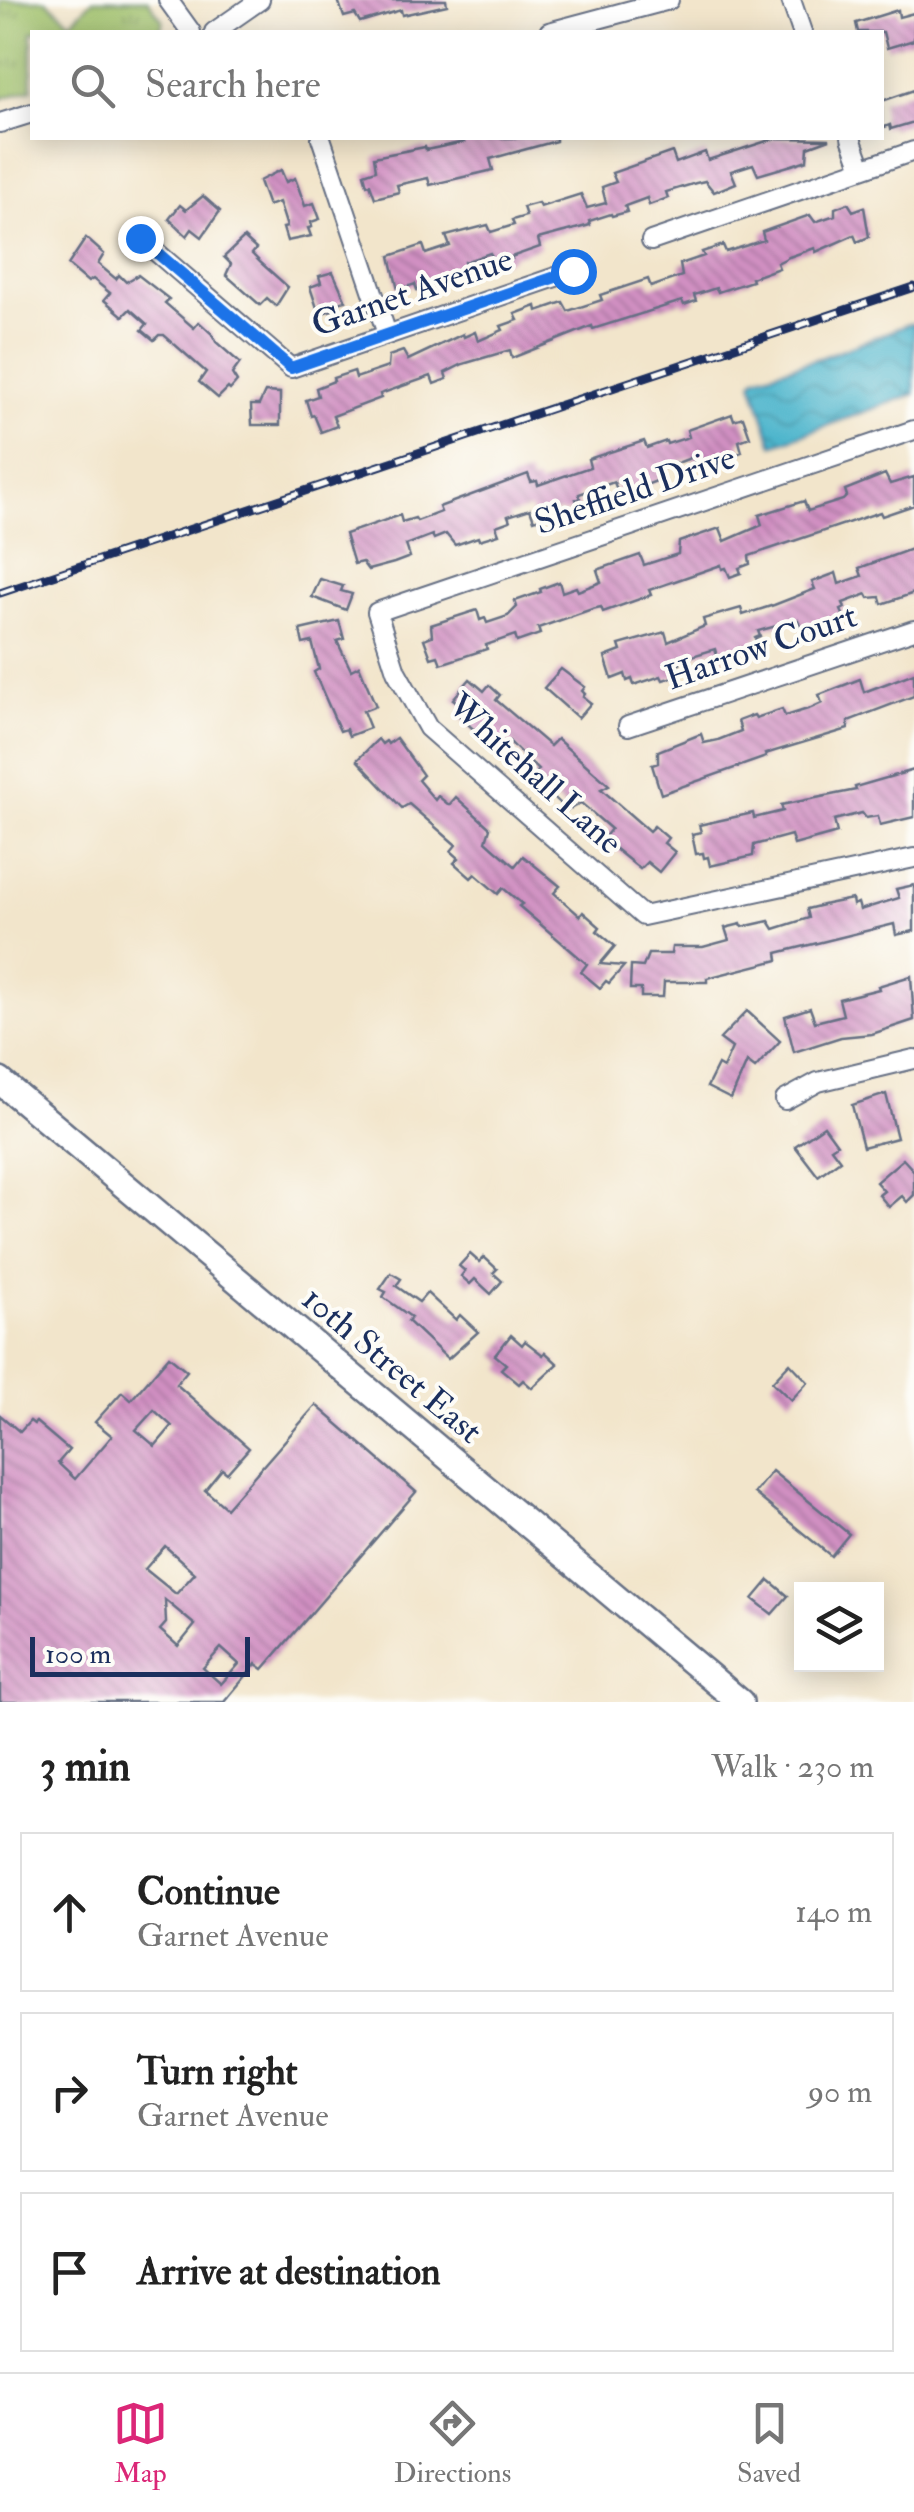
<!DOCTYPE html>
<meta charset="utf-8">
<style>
:root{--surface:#fff;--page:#f6f6f6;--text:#222;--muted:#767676;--line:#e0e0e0;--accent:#db2777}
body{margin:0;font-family:"IM FELL Double Pica",serif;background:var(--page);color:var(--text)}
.controls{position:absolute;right:30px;bottom:30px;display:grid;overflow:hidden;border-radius:0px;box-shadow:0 5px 25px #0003}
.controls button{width:90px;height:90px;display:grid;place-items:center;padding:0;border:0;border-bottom:2px solid var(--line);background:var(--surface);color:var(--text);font:50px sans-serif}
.scale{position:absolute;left:30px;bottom:25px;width:220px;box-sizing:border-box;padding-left:10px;border:5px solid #1b2f5e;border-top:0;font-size:28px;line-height:35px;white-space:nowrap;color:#1b2f5e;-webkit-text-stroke:8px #fdfcf7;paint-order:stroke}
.stop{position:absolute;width:30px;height:30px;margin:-22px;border:8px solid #1a73e8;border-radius:50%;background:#fff}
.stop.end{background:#1a73e8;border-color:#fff;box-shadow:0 2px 10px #0008}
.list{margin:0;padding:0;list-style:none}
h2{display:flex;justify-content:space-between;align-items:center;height:130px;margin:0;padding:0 40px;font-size:42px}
h2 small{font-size:32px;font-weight:400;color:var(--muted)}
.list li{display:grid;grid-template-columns:65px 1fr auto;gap:30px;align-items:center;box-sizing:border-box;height:160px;margin:0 20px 20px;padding:0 20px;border:2px solid var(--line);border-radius:0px}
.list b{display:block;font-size:38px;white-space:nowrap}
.list p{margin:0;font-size:32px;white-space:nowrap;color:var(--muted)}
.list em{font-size:32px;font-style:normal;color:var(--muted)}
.icon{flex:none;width:55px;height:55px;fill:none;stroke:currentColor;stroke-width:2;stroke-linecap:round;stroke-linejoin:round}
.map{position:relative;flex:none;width:914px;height:1702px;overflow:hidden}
.search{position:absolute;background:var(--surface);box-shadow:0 5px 25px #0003;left:30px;right:30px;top:30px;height:110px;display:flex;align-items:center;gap:25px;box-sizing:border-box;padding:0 35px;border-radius:0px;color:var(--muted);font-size:38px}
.sheet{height:670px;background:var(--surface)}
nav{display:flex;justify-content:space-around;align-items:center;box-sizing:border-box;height:140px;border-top:2px solid var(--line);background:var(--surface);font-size:28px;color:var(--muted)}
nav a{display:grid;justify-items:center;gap:5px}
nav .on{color:var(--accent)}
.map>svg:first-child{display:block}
</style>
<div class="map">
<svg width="914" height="1702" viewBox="0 0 914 1702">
<defs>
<pattern id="park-tufts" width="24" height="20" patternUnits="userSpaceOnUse" patternTransform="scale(2.5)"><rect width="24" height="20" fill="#9fc069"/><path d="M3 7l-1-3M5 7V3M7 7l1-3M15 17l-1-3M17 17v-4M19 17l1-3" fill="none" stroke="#819c5a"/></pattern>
<pattern id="water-waves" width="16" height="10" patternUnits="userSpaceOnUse" patternTransform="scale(2.5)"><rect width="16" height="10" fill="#4db5cc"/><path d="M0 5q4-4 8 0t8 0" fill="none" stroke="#3f94a9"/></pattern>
<pattern id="building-back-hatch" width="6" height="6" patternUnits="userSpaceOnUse" patternTransform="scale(2.5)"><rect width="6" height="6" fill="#d190c2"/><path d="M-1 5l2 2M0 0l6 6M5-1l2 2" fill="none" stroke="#a976a1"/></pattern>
</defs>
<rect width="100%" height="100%" fill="#fdfcf7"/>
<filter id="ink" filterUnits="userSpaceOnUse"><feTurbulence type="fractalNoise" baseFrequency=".01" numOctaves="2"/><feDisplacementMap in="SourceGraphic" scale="20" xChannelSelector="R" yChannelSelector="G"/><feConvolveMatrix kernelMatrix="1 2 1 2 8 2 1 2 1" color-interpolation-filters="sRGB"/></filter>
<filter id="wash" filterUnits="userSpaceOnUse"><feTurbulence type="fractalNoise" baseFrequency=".0048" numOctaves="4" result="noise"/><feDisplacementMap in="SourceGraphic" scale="40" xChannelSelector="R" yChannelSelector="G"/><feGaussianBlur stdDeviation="2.25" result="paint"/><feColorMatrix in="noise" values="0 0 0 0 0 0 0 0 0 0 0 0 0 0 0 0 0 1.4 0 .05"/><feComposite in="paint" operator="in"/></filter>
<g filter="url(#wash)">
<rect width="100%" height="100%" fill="#f2e5cb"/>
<polygon fill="url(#park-tufts)" stroke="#5d7864" stroke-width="2.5" points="0,0 46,0 71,22 93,0 148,0 163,21 160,32 32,32 32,89 0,99"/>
<polygon fill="url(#water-waves)" stroke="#347295" stroke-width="2.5" points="909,324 914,324 914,394 773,445 752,382 756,377 823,357"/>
<g id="blocks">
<g fill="url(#building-back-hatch)" fill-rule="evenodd">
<polygon points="338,0 446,0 447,5 402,15 401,10 360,22 355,14 344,17"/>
<polygon points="898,10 899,17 914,13 914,40 887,48 883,32 858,32 856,23"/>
<polygon points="914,90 914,122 891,129 890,125 882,128 882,101"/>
<polygon points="463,138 556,138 556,141 490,159 493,170 430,185 428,178 397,185 399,192 375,198 370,184 367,185 364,174 376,170 374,157 425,147 426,150 464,142"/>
<polygon points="776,138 830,139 808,147 807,160 792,165 758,175 753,164 731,171 736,183 714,192 705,181 696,183 666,192 668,198 649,205 647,198 625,206 627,212 612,216 611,214 589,221 590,225 538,239 540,247 511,257 512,259 497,264 490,253 464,262 466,274 417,290 415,284 398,290 390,256 423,245 426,254 450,246 446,236 488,225 491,232 514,225 512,220 526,216 523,207 538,203 540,207 581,194 587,208 606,203 602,187 616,182 612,173 672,152 676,163 705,152 708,160"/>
<polygon points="281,170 286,182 295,178 305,206 314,203 320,219 311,222 312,227 308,228 311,236 287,241 283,228 287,227 279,202 268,206 259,181"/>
<polygon points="203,196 220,211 202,237 192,229 187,236 169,219 180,205 186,210"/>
<polygon points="848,203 853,211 864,207 869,237 857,242 854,235 816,252 815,248 789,257 777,263 779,268 751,278 752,281 718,292 716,288 694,295 696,301 684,305 682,301 593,329 592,326 512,358 510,350 463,364 445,373 447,379 434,384 431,376 380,394 381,398 333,416 337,426 321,432 314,415 311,416 306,400 318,396 316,388 334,381 333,378 354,371 356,378 388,367 389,356 403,351 408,360 463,334 464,337 475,332 478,341 503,330 501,326 518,320 515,314 536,306 537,311 563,302 568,311 602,300 600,295 648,279 651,287 682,276 680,264 704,256 702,252 723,245 726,252 764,240 762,232 810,215 815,222 835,215 835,208"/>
<polygon points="86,238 104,254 98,264 116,279 119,275 126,282 138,275 169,299 165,303 194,328 199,322 212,334 216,342 240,363 232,374 237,382 230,390 228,388 218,398 199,382 206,372 164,335 159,335 154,340 142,330 147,324 130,309 123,316 104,300 110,293 93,279 88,282 68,265"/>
<polygon points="244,238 256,249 252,254 260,262 288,287 276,306 267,298 260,305 226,275 231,264 224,257"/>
<polygon points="333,272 346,301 334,304 336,309 319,314 310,287 321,283 319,276"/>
<polygon points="265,392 280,393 280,425 252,425 251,405 259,405"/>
<polygon points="732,414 734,420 743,417 750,437 739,441 742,452 701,466 699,459 694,461 693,457 659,470 662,479 619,495 614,482 579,494 580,498 576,499 580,509 562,514 561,511 534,520 530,509 508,516 510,521 496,526 499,534 479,540 478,537 455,545 446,534 434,539 432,535 406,545 410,557 394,563 368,570 362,562 354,564 345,534 400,515 402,522 415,518 417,521 441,512 439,507 528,474 531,482 537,481 538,485 590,467 588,459 644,441 647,448 666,441 667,444 689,437 687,430"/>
<polygon points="885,474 890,484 914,477 914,505 882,516 880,512 749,556 750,564 739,568 741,573 730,577 726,568 722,569 721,565 649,590 651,595 603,612 601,607 592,609 538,628 540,634 517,642 515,635 486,645 487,649 441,664 438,656 431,658 424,639 432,636 431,625 477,610 480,620 485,618 487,623 508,616 517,607 515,601 541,592 540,589 559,582 562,592 576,587 578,591 601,582 597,570 640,555 644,565 678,554 679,542 720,528 725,541 762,525 759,515 804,501 808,511 843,500 847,496 845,490"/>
<polygon points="914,548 914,593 882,604 880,597 869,598 867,594 843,603 845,608 841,610 845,619 803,633 798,620 758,631 760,636 755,638 758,647 718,659 715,649 679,660 680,664 677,665 680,675 663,680 661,676 634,685 632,679 627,681 625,674 612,679 605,657 621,651 619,645 665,632 668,642 705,626 703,619 741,608 743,615 774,605 815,589 812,582 836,573 839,584 862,576 859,568"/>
<polygon points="320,579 343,586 341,591 352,594 346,610 312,597"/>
<polygon points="339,621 344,639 337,641 351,670 359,666 376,706 363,711 370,728 349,736 346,729 340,731 314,672 319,669 312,642 303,644 300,630"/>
<polygon points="561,669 585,687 582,691 585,694 583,697 591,703 578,718 544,688"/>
<polygon points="914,673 914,696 848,721 848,729 765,754 766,757 661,794 652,765 658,763 658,751 701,734 704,743 718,740 741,731 738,721 754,715 756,718 782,709 785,716 789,715 811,708 822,703 819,695 860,679 864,692"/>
<polygon points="470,679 484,691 489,685 500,695 496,700 550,746 557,739 609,785 601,789 649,831 654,826 668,838 664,843 675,852 659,872 647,862 640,869 603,839 611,829 581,803 568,810 555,799 532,777 538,770 509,741 499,753 458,715 465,708 453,699"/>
<polygon points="396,738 423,775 418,780 435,800 438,796 449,805 456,797 490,828 486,841 496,850 515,866 523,856 560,886 554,893 580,916 583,912 600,927 597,931 615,946 600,964 624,966 609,983 606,981 600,988 581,972 587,964 519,906 522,904 503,888 498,894 475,874 471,878 454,863 459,858 451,851 456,845 409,804 402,808 357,760 378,739 382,744 386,741 388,744"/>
<polygon points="914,770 914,817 880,825 878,816 866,818 862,813 834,820 837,833 794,845 791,835 754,845 753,856 710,866 708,857 704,858 703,853 696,854 692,834 701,832 699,825 753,813 754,818 783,811 781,805 856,790 855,787"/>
<polygon points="914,885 914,931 896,935 894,924 777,953 778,960 707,978 707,982 664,982 663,997 641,997 641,989 630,989 631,966 643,967 648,954 671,954 672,947 703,947 729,940 725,928 741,924 742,927 769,921 774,929 809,918 807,909 827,904 852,899 853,905 858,903 860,910 899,898 896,889"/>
<polygon points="911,976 914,1020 872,1034 841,1037 794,1052 785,1016 810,1008 815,1022 843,1015 839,999 879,989 878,986"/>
<polygon points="747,1011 780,1041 755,1068 747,1062 731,1099 707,1087 718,1065 723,1068 732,1048 720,1039"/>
<polygon points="886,1094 897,1138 863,1147 852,1105"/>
<polygon points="824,1126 837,1144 831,1148 840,1160 818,1176 795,1146"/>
<polygon points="903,1159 914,1171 914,1195 907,1202 902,1196 889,1207 879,1195 884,1191 876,1182"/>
<polygon points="470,1254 479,1262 484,1257 497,1269 493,1273 502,1281 491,1294 475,1279 470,1284 461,1276 465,1271 459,1266"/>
<polygon points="391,1273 401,1279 396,1286 419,1302 427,1293 456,1320 460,1315 478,1332 448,1359 408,1321 411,1317 383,1297 386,1292 380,1289"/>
<polygon points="511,1335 522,1345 525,1341 543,1355 545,1352 558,1364 532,1388 523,1380 519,1384 501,1369 506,1364 495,1355"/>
<path d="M169 1356 187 1371 176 1384 249 1448 227 1473 222 1469 205 1490 226 1508 316 1405 416 1492 263 1669 256 1664 224 1702H0V1415L20 1432 30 1421 34 1424 36 1422 69 1450 58 1463 75 1479 112 1436 95 1422 122 1392 131 1400ZM154 1410 172 1426 155 1446 136 1430ZM165 1546 195 1573 176 1594 145 1569ZM165 1600 195 1625 178 1646 160 1630 166 1623ZM221 1648 239 1664 221 1684 203 1668Z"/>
<polygon points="790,1363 808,1382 791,1400 772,1382"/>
<polygon points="772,1471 849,1534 831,1556 754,1493"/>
<polygon points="769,1580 788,1596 772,1614 753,1599"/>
</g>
</g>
</g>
<g filter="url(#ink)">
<use href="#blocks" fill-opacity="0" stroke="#666f84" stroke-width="2.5"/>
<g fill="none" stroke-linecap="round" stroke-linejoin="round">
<defs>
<g id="street">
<polyline points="168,0 191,32"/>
<polyline points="791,0 802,32"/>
<polyline points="214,32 260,0"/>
<polyline points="549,32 669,0"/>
<polyline points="0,123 32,113"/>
<polyline points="321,138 387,334"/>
<polyline points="851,138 862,168"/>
<polyline points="140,238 291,368 573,271"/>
<polyline points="651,241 914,151"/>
<polyline points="914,430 377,612 396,671 428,728 643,916 914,858"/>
<polyline points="628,726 914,630"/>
<polyline points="785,1100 818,1082 914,1059"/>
</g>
<polyline id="secondary" points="0,1081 740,1702"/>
</defs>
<use href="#street" stroke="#666f84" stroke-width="22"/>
<use href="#secondary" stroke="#666f84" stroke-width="30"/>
<use href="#street" stroke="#fff" stroke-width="18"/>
<use href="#secondary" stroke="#fff" stroke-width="25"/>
<defs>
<polyline id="rail" points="0,593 914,287"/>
</defs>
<use href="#rail" stroke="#1b2f5e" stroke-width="9"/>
<use href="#rail" stroke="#fdfcf7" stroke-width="5" stroke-dasharray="15" stroke-linecap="butt"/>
</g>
</g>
<g fill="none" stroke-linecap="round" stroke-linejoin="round" filter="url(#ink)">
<polyline stroke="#1a73e8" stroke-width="12" points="140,238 291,368 573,271"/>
</g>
<g text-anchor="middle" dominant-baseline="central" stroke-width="8" stroke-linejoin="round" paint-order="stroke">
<g font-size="35" fill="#1b2f5e" stroke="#fdfcf7">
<text transform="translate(412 292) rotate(-19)">Garnet Avenue</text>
<text transform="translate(635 490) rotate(-19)">Sheffield Drive</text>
<text transform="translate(761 647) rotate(-19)">Harrow Court</text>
<text transform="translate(535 774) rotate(42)">Whitehall Lane</text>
<text transform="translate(392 1365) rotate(40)">10th Street East</text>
</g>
</g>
</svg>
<div class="controls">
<button><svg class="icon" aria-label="layers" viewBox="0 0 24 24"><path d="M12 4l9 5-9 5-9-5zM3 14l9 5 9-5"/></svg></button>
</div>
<div class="scale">100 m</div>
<div class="stop" style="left:573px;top:271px"></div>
<div class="stop end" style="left:140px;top:238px"></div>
<div class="search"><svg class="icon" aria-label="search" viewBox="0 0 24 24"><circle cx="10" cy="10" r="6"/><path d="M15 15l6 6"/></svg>Search here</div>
</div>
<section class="sheet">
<h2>3 min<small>Walk · 230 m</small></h2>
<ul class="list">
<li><svg class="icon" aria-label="ahead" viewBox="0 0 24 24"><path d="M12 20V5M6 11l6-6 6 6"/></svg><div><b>Continue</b><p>Garnet Avenue</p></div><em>140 m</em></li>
<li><svg class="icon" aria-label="right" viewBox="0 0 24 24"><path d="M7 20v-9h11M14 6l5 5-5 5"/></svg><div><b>Turn right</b><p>Garnet Avenue</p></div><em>90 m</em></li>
<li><svg class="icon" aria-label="arrive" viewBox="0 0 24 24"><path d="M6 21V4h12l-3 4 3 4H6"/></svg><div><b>Arrive at destination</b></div></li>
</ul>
</section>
<nav>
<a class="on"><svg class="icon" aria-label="map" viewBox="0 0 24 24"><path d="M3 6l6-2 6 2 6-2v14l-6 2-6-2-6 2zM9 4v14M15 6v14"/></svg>Map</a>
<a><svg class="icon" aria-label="directions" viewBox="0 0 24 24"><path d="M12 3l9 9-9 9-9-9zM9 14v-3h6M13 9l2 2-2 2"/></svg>Directions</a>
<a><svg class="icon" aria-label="saved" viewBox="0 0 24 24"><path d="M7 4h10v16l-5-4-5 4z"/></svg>Saved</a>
</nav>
